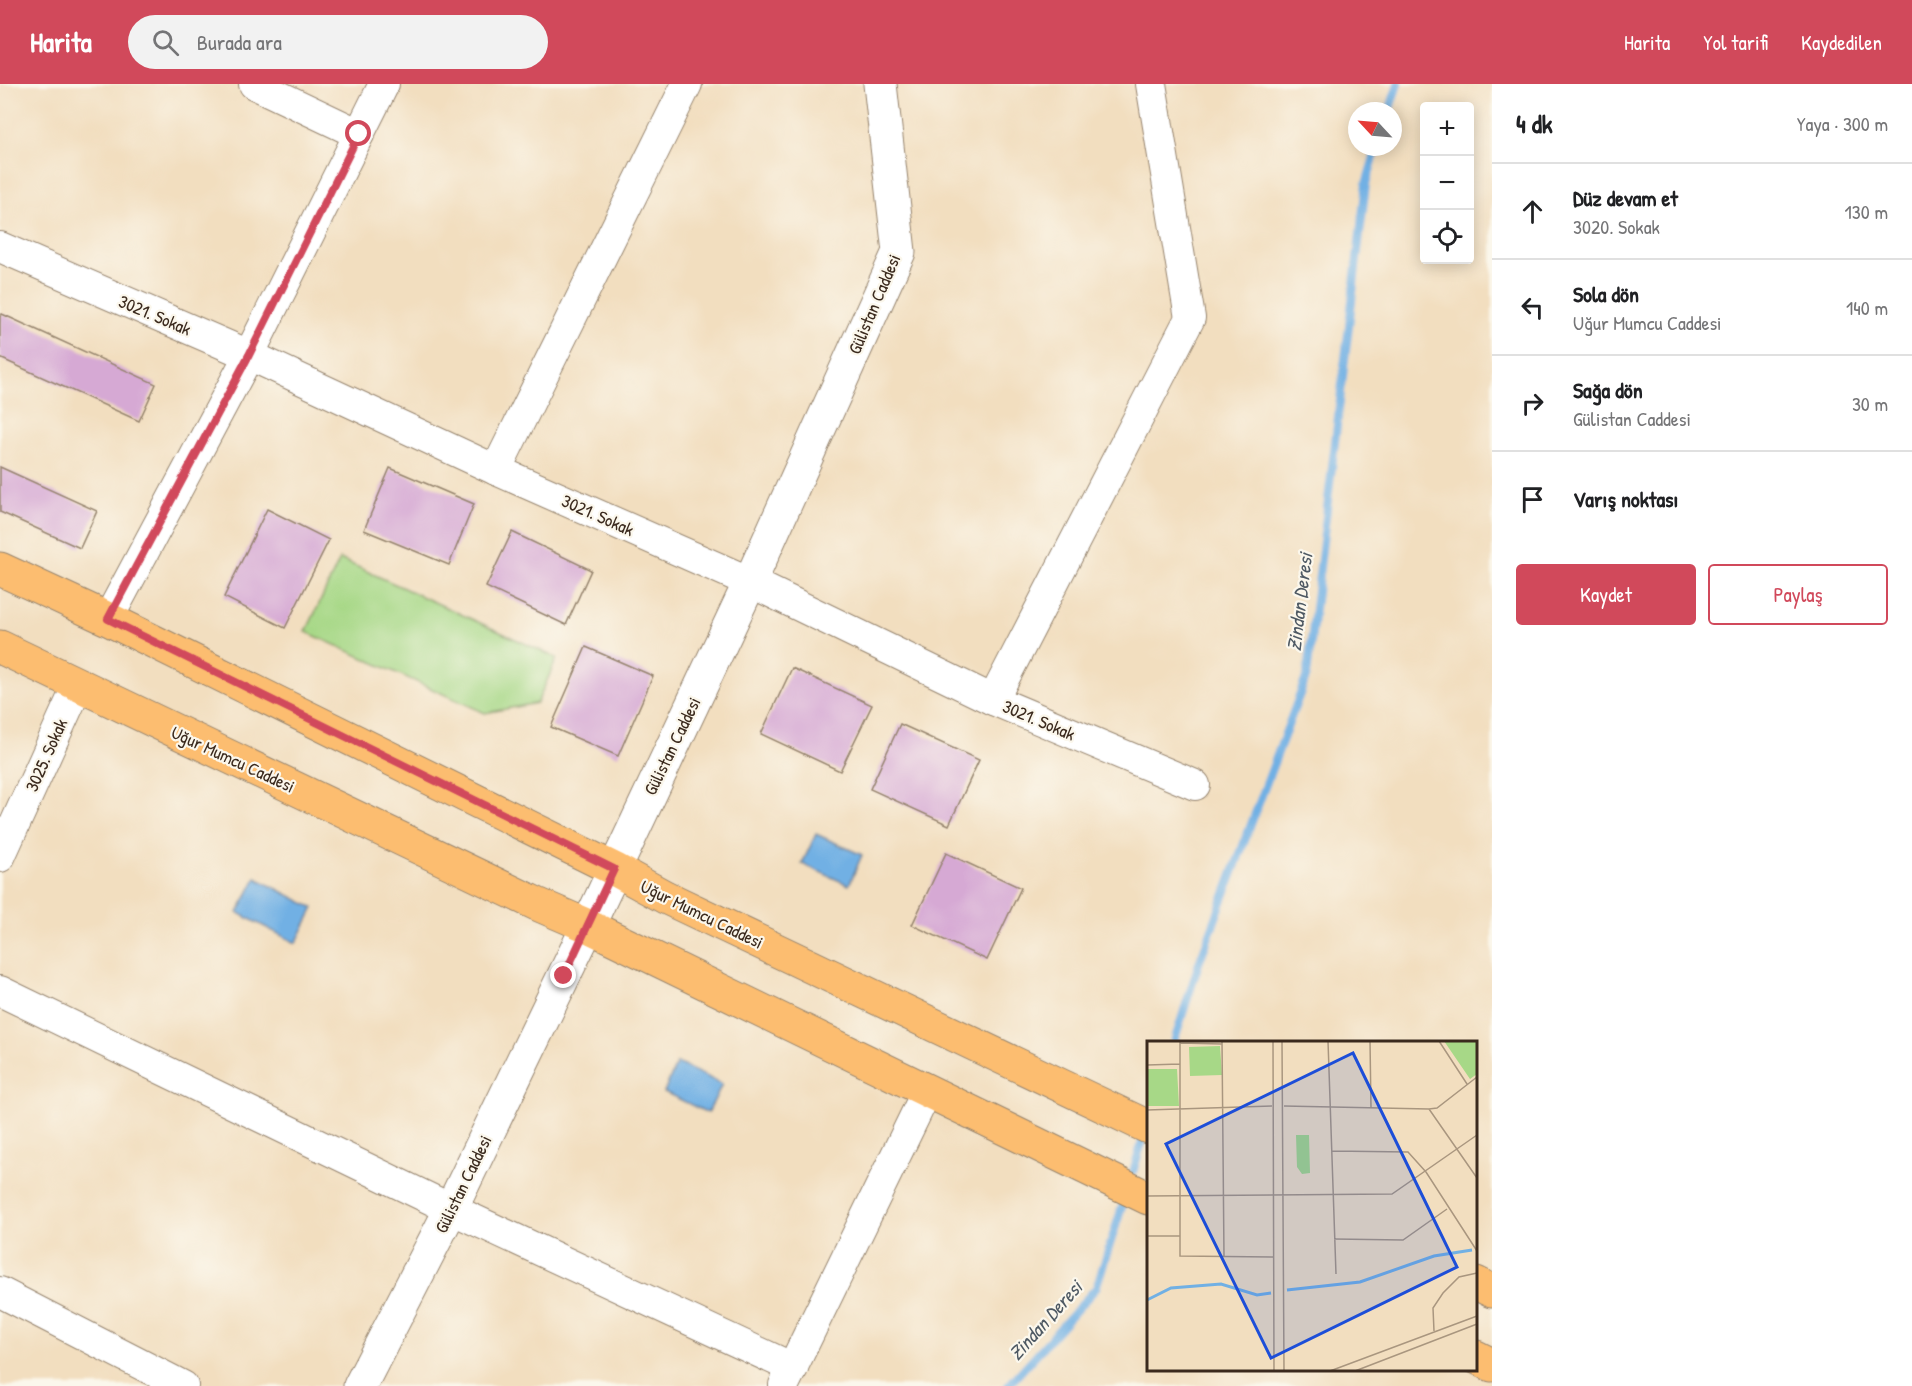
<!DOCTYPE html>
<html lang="tr">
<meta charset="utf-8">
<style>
:root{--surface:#fff;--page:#f2f2f2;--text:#202124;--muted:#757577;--line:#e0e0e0;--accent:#d1495b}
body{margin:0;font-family:"Patrick Hand",sans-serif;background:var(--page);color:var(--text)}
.controls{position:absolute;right:18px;top:18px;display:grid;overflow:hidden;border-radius:6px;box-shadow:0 3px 15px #0003}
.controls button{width:54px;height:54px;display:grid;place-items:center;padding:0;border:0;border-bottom:2px solid var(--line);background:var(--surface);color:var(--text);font:30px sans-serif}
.compass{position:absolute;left:1348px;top:18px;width:54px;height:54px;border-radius:50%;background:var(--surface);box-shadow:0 3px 15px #0003;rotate:296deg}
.stop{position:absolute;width:18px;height:18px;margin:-14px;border:4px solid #d1495b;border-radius:50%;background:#fff}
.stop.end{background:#d1495b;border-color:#fff;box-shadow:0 2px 6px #0008}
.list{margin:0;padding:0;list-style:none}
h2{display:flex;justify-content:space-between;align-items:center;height:78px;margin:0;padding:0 24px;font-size:26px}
h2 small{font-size:20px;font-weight:400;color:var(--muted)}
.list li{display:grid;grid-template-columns:39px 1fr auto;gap:18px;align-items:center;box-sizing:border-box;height:96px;padding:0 24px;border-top:2px solid var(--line)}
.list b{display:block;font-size:22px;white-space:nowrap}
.list p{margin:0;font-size:20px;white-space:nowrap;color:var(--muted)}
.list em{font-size:20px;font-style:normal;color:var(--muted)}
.actions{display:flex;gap:12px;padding:18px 24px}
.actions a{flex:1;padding:14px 0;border:2px solid var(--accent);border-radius:6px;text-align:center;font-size:21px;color:var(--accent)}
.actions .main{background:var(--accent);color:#fff}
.icon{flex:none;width:33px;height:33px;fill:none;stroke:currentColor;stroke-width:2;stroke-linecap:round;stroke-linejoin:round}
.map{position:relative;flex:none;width:1492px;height:1302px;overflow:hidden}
header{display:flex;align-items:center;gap:36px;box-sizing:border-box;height:84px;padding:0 30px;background:var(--accent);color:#fff}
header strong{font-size:28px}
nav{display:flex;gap:33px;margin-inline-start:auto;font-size:21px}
.search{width:420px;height:54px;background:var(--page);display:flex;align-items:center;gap:15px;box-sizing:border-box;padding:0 21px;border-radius:33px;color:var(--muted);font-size:22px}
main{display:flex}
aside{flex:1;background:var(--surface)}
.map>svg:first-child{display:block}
</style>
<header>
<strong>Harita</strong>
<div class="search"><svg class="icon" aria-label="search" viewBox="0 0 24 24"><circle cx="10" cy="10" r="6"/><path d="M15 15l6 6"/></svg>Burada ara</div>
<nav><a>Harita</a><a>Yol tarifi</a><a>Kaydedilen</a></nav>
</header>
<main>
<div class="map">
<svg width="1492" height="1302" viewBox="0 0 1492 1302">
<rect width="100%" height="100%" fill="#fbf7ec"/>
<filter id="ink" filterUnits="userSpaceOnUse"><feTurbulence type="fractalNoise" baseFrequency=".0167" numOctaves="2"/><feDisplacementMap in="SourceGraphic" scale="12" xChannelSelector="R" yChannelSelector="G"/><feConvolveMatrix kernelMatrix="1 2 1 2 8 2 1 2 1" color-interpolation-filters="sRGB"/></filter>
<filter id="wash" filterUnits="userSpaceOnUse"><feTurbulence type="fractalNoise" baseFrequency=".008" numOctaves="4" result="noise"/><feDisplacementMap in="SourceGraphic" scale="24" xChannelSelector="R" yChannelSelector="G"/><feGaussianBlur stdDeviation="1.35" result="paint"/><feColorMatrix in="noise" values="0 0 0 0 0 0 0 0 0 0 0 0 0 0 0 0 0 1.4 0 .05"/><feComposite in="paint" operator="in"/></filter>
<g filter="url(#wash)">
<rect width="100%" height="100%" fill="#f2debf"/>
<polygon fill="#a7d887" stroke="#718152" stroke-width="1.5" points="340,475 557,574 537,619 485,629 306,548"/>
<g fill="#71b0e4" stroke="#566d81" stroke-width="1.5">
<polygon points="816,750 862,771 849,801 802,780"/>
<polygon points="256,794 314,824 296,859 238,829"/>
<polygon points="677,979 722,1000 708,1029 664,1008"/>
</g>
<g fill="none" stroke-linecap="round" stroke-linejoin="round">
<g stroke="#71b0e4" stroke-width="8">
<polyline points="1389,27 1398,0"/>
<polyline points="1174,958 1199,879 1307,591 1366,100 1377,63"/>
<polyline points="1133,1088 1142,1058"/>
<polyline points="1008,1302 1096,1204 1123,1120"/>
</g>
</g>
<g id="blocks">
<g fill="#d6a9d4">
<polygon points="2,230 156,300 139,337 0,274 0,233"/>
<polygon points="0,383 97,427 80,464 0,428"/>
<polygon points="390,384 474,420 449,481 364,446"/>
<polygon points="267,425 329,456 285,544 224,513"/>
<polygon points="512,448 591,486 566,541 486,503"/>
<polygon points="586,563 653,592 618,672 551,643"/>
<polygon points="792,584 872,621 840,687 761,650"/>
<polygon points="900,640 979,676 949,741 870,705"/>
<polygon points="946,769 1021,804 987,876 912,841"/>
</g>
</g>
</g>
<g filter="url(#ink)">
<use href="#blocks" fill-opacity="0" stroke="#96846e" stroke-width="1.5"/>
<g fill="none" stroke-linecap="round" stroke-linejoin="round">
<defs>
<g id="minor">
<polyline points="254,0 359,50"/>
<polyline points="0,163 249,271 496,386 750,498 993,616 1195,701"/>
<polyline points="496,386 687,0"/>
<polyline points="108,535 249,271 384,0"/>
<polyline points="993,616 1190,234 1151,0"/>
<polyline points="0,773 78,601"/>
<polyline points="0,907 451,1125 793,1284"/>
<polyline points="0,1208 183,1302"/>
<polyline points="784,1301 927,1007"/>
</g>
<polyline id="tertiary" points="360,1302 451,1125 588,842 750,498 899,168 880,0"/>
<g id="primary">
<polyline points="0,485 108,535 614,785 665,813 1148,1043"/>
<polyline points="0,563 537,820 588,842 1148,1114"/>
<polyline points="1476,1199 1492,1207"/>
<polyline points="1476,1273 1492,1281"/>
</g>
</defs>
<use href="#minor" stroke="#96846e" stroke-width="32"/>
<use href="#tertiary" stroke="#96846e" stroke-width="35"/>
<use href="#primary" stroke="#96846e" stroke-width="35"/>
<use href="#minor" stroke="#fff" stroke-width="30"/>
<use href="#tertiary" stroke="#fff" stroke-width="33"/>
<use href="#primary" stroke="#fcbd6f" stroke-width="33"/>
</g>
</g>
<g fill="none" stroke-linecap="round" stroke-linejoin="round" filter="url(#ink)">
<polyline stroke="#d1495b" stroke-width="8" points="359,50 249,271 108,535 614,785 564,892"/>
</g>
<g text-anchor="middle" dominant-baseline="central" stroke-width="4.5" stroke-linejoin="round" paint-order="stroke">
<g font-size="18" fill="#3b2a1e" stroke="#fbf7ec">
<text transform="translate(874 220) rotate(-67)">Gülistan Caddesi</text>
<text transform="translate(155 231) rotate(23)">3021. Sokak</text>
<text transform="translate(598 431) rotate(24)">3021. Sokak</text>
<text transform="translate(1039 636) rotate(23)">3021. Sokak</text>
<text transform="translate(672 662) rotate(-64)">Gülistan Caddesi</text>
<text transform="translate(46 671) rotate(-66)">3025. Sokak</text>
<text transform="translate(233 675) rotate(25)">Uğur Mumcu Caddesi</text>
<text transform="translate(702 830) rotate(26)">Uğur Mumcu Caddesi</text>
<text transform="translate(463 1100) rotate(-64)">Gülistan Caddesi</text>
</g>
<g font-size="20" font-style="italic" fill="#4e5963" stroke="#fbf7ec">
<text transform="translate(1299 518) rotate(-83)">Zindan Deresi</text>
<text transform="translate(1045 1236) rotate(-48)">Zindan Deresi</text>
</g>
</g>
<g transform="translate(1147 957)">
<rect width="330" height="330" fill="#f2debf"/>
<path d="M297 0H330V33L323 38ZM73 5 75 34 43 35 42 6ZM0 28H30L32 65H0ZM149 94H162L163 132 155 133 150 126Z" fill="#a7d887"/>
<path fill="none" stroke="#71b0e4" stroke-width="3" d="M140 249 213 241 287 215 325 209M0 259 24 247 74 243 110 254 124 252"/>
<path fill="none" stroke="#a9967f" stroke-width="1.5" d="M33 0V215L126 216M75 0 77 216M126 0 127 330M135 0 137 330M181 0 189 233M223 0 224 67M292 0 320 43M33 2 75 3M0 24 33 23M137 65 282 68 290 67 330 36M282 68 330 137M0 69 125 65M185 110 261 111 279 131 330 210M0 155 245 153 330 94M0 195H33M187 198 256 199 300 168M287 290 286 267 296 252 312 236 330 232M183 330 330 275M208 330 330 283"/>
<path fill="#1d4ed8" fill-opacity="0.15" stroke="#1d4ed8" stroke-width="3" d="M206 12 310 226 124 317 19 103Z"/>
<rect width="330" height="330" fill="none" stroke="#3b2a1e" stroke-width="3"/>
</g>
</svg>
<div class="controls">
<button>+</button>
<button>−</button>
<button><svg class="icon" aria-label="locate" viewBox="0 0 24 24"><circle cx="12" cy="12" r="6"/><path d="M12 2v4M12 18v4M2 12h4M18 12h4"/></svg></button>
</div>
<svg class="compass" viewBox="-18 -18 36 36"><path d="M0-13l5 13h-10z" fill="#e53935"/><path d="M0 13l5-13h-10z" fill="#757577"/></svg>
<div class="stop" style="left:359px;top:50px"></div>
<div class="stop end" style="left:564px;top:892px"></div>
</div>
<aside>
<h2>4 dk<small>Yaya · 300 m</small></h2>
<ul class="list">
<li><svg class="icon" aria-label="ahead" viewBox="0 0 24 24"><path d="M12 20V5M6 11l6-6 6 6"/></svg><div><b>Düz devam et</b><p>3020. Sokak</p></div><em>130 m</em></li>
<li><svg class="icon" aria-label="left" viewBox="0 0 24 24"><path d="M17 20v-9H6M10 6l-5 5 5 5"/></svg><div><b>Sola dön</b><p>Uğur Mumcu Caddesi</p></div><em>140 m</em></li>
<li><svg class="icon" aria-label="right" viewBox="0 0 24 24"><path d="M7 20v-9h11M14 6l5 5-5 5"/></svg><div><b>Sağa dön</b><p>Gülistan Caddesi</p></div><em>30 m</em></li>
<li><svg class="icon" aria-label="arrive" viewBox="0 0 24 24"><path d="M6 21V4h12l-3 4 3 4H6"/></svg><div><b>Varış noktası</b></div></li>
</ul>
<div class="actions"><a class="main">Kaydet</a><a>Paylaş</a></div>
</aside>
</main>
